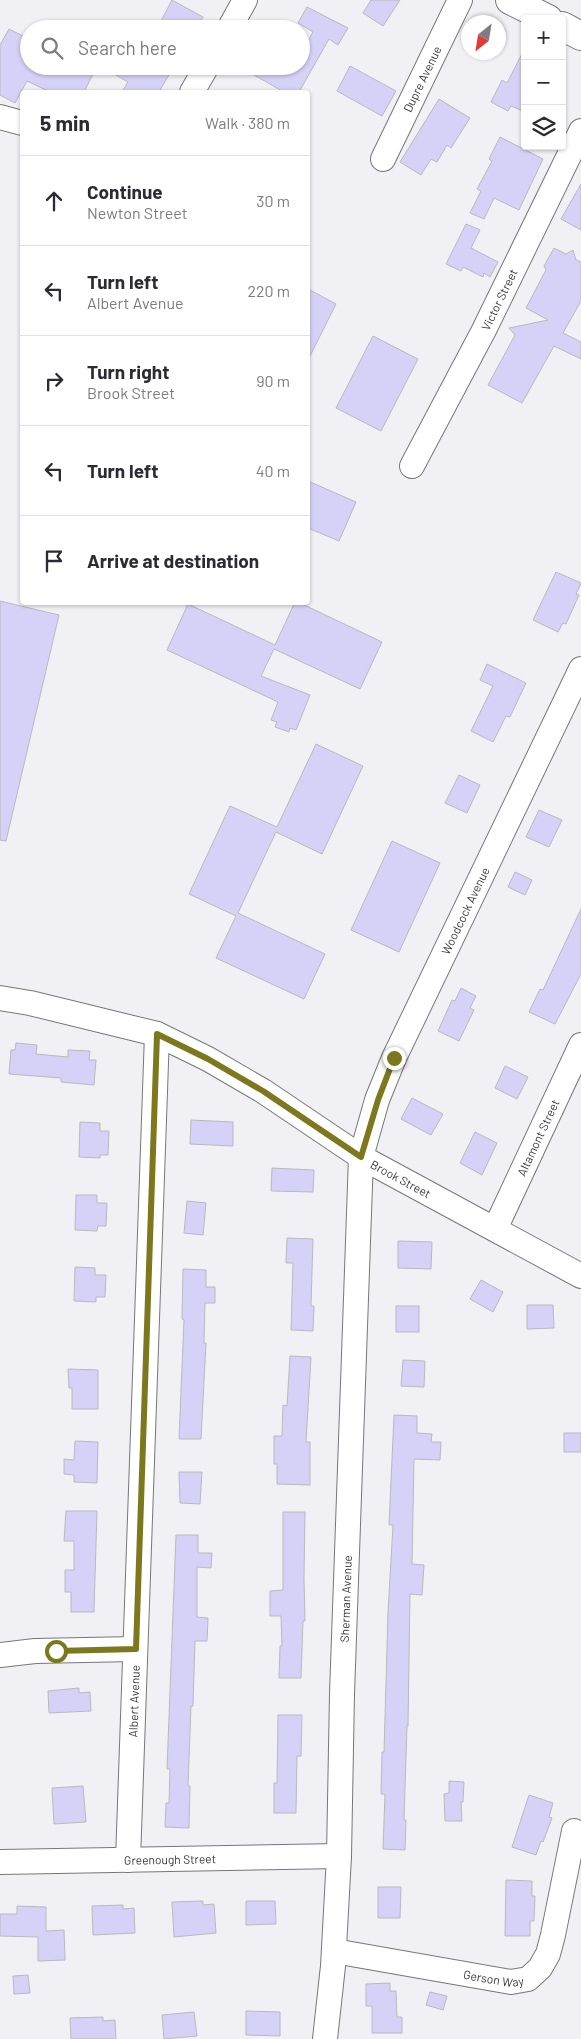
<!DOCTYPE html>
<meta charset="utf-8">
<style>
:root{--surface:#fff;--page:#f2f2f3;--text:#2b2b33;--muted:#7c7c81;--line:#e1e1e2}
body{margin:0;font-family:Barlow,sans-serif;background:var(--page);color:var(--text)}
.controls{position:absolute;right:15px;top:15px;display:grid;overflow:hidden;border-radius:5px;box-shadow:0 1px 4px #0004}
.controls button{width:45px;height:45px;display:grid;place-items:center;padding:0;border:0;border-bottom:1px solid var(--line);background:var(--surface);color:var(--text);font:25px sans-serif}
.compass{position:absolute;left:461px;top:15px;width:45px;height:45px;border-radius:50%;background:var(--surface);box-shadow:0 1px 4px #0004;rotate:210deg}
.stop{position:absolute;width:15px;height:15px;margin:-11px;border:4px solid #7c781e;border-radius:50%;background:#fff}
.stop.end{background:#7c781e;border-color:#fff;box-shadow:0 1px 5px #0008}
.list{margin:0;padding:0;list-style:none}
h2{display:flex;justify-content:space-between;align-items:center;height:65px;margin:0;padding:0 20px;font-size:21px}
h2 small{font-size:16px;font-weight:400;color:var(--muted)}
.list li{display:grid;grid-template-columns:32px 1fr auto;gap:15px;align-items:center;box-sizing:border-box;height:90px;padding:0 20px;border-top:1px solid var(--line)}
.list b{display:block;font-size:19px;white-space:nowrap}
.list p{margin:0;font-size:16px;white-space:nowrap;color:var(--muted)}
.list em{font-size:16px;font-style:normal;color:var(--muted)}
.icon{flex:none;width:28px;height:28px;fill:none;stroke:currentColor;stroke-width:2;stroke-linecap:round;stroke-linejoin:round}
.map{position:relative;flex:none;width:581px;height:2039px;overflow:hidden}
.search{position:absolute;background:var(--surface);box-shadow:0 1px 4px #0004;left:20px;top:20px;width:290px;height:55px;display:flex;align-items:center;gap:12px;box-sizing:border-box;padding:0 18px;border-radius:28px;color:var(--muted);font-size:19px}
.panel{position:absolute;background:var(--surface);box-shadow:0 1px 4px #0004;left:20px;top:90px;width:290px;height:515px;border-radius:5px}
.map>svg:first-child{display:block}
</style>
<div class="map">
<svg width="581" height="2039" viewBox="0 0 581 2039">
<rect width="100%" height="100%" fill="#f1f1f5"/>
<g fill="#d6d1f6" stroke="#bab9bd">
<polygon points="172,0 203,17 197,29 176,29 161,21"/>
<polygon points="371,0 400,0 383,26 363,13"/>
<polygon points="307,7 348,28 338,45 329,39 299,92 284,92 238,66 301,66 301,53 313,32 298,23"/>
<polygon points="9,29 29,39 29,66 97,66 84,92 50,92 27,81 15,103 0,95 0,45"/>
<polygon points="525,48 525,112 511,106 508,111 491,102 502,80 507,83"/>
<polygon points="100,66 174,66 159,92 122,92 128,82"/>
<polygon points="350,66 396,91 382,116 337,91"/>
<polygon points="439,99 470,118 451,148 447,145 437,162 431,159 421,175 400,162"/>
<polygon points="500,137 543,159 519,210 494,198 484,219 470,213 481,191 477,189 492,161 489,159"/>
<polygon points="581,184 581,230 561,219"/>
<polygon points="466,224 480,230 471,248 498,262 490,277 484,273 483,277 463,267 461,271 446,264"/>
<polygon points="554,248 566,254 573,250 576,260 581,262 581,301 563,333 581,342 581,359 554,346 522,403 488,385 515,335 509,328 548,320 526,308 546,270 544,266"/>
<polygon points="308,289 336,304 308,360"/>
<polygon points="373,336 418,359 381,431 336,408"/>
<polygon points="308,481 356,502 339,541 308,528"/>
<polygon points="556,572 581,583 576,594 579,595 566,624 563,623 558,632 533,620"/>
<polygon points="0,601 59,615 6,841 0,840"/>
<polygon points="295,602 298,602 382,642 360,689 274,649 261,676 310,695 296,730 290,728 289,732 275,727 277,722 271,720 278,702 167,650 188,604 275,645"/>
<polygon points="487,664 526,683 510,717 506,716 493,742 471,731 493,686 480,680"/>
<polygon points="316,744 363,766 322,854 276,832 238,913 325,954 304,999 216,958 236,916 189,894 230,806 277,827"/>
<polygon points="459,775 480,785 467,813 445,803"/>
<polygon points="539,810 562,820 549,847 526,837"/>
<polygon points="392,841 440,863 399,952 351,930"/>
<polygon points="515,872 532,880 525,895 508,887"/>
<polygon points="581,909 581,974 555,1024 529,1012 540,989 543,990"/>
<polygon points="461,988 476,996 470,1008 474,1010 459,1041 438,1031 452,1000 455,1001"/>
<polygon points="16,1043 37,1045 36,1054 68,1057 68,1050 90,1051 89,1060 96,1060 94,1085 61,1082 61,1078 9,1074 11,1050 15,1050"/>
<polygon points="505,1066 528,1077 517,1099 495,1088"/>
<polygon points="412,1098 443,1114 431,1135 401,1119"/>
<polygon points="191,1120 233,1122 233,1146 190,1144"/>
<polygon points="80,1122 100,1123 100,1131 109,1131 108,1155 100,1155 100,1158 79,1157"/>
<polygon points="475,1132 497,1143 482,1175 460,1163"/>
<polygon points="272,1168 314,1170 313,1192 271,1191"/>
<polygon points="76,1195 97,1195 97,1203 107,1203 106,1226 98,1226 97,1231 75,1230"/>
<polygon points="187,1201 206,1203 203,1235 184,1233"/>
<polygon points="287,1238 313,1239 311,1306 314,1306 313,1331 291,1330 293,1263 286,1263"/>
<polygon points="398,1241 432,1242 431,1269 398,1268"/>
<polygon points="75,1267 95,1268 95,1275 106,1275 105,1297 96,1297 96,1302 74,1301"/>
<polygon points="183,1269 206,1270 206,1287 215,1287 215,1303 205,1303 204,1343 206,1343 201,1439 179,1439 184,1320 182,1319"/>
<polygon points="481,1280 503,1292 493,1312 470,1299"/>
<polygon points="527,1305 553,1305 554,1328 527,1329"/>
<rect x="396" y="1306" width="23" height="26"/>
<polygon points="290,1356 311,1357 306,1442 310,1442 310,1485 277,1484 277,1464 274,1464 274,1436 282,1436 283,1405 287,1406"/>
<polygon points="403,1360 425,1361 424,1387 401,1386"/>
<polygon points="68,1369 98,1370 98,1409 72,1409 72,1388 69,1388"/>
<polygon points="394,1415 417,1416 417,1433 432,1434 431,1442 441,1442 440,1460 414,1459 412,1564 424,1565 422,1595 410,1594 408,1726 407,1726 404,1820 406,1820 405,1850 383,1849 385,1794 381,1794 382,1752 384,1752 388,1612 393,1525 389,1525"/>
<rect x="564" y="1433" width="17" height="19"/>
<polygon points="75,1441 98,1442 97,1483 74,1482 74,1475 64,1474 64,1459 74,1460"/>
<polygon points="179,1472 202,1472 200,1504 180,1503"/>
<polygon points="66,1511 97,1511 94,1612 71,1612 71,1592 65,1592 65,1570 74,1570 74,1541 64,1541"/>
<polygon points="283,1512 305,1512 304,1579 305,1621 303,1621 301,1678 279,1678 280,1646 282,1646 281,1616 270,1616 270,1591 283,1590"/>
<polygon points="176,1535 198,1535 198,1553 212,1553 211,1568 197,1567 197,1617 208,1618 207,1641 195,1641 193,1706 191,1706 188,1786 190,1786 189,1828 165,1827 166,1803 169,1803 170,1769 167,1769"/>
<polygon points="79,1688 79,1693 90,1692 91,1711 49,1713 48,1691"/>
<polygon points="278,1715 302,1715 301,1756 297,1756 296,1813 274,1813 274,1783 277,1783"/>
<polygon points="449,1781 464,1782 463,1802 461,1802 462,1821 445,1821 444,1794 449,1793"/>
<polygon points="83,1786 86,1822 54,1824 52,1788"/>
<polygon points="529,1795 553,1803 549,1817 552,1818 543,1842 541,1841 536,1855 512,1847"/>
<polygon points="506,1880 532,1881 532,1896 535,1896 534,1921 530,1921 530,1936 505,1936"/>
<polygon points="378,1887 401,1887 400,1918 378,1918"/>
<polygon points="203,1901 203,1905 214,1904 216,1933 174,1937 172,1902"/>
<polygon points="246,1901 275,1901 276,1924 246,1925"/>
<polygon points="123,1905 123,1909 134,1908 135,1933 93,1935 92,1906"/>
<polygon points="17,1906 46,1907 46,1931 64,1930 65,1960 38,1961 38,1937 0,1936 0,1914 17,1914"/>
<polygon points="28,1975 30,1993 14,1994 13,1976"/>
<polygon points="390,1983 390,1991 396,1991 397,2017 402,2017 402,2033 372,2033 372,2006 366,2006 366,1984"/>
<polygon points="430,1992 447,1996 443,2010 426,2005"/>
<polygon points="246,2011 280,2012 280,2036 246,2035"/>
<polygon points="194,2012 197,2036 164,2039 162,2015"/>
<polygon points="103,2017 103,2021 115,2020 116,2039 71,2039 70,2018"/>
</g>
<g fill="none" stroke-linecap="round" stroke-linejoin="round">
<defs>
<g id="minor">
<polyline points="229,29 245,0"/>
<polyline points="192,92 207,66"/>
<polyline points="0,117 22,123"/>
<path id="s1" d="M383 159 460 0"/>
<path id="s2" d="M412 466 484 330 581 131"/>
<path id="s3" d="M0 998 30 1003 157 1034 208 1059 263 1091 361 1157 581 1276"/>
<path id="s4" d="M495 1229 581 1045"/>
<polyline points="0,1655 35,1651 135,1649"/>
<path id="s5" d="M128 1860 157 1034"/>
<path id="s6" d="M0 1862 339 1856"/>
<path id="s7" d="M334 1951 511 1982 528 1979 540 1968 548 1954 553 1935 574 1831"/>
<path id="s8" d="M325 2039 333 1966 339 1856 342 1694 361 1157 377 1100 394 1058 581 669"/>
</g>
<g id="major">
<polyline points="510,0 548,19"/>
<polyline points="562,26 581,36"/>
</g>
</defs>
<use href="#minor" stroke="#77777b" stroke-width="26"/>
<use href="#major" stroke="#77777b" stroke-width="30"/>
<use href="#minor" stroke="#fff" stroke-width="24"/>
<use href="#major" stroke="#fff" stroke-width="28"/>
</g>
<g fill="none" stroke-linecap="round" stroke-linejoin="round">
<polyline stroke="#7c781e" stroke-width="6" points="56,1651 136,1649 157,1034 208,1059 263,1091 361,1157 378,1100 394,1058"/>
</g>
<g text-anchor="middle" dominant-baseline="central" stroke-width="5" stroke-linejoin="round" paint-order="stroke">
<g font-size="12" fill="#383839" stroke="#f1f1f5">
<text stroke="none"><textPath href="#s1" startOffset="89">Dupre Avenue</textPath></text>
<text stroke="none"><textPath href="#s2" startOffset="188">Victor Street</textPath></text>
<text stroke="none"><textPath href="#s8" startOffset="1151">Woodcock Avenue</textPath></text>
<text stroke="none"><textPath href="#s4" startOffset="101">Altamont Street</textPath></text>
<text stroke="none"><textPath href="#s3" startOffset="445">Brook Street</textPath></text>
<text stroke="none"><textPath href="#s8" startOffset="441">Sherman Avenue</textPath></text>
<text stroke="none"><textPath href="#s5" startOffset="159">Albert Avenue</textPath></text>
<text stroke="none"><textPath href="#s6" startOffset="170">Greenough Street</textPath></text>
<text stroke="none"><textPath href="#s7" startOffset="162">Gerson Way</textPath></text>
</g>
</g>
</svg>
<div class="controls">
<button>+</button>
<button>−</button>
<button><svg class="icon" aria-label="layers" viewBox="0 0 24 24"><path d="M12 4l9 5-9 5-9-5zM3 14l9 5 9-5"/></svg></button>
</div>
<svg class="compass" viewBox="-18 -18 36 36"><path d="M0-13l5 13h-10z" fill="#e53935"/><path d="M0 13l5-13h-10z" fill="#7c7c81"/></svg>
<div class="stop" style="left:56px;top:1651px"></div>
<div class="stop end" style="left:394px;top:1058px"></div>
<div class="search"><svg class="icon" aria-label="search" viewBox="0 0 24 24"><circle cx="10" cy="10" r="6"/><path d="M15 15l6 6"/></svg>Search here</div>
<section class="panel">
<h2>5 min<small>Walk · 380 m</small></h2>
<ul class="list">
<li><svg class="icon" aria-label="ahead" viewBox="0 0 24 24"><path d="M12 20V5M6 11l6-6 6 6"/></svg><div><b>Continue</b><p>Newton Street</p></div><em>30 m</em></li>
<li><svg class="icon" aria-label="left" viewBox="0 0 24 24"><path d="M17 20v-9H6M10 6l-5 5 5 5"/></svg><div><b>Turn left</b><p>Albert Avenue</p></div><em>220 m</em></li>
<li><svg class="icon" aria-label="right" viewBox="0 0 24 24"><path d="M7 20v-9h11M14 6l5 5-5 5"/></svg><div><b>Turn right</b><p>Brook Street</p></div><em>90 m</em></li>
<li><svg class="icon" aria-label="left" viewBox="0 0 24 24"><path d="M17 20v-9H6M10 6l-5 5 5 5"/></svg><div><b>Turn left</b></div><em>40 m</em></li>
<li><svg class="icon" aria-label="arrive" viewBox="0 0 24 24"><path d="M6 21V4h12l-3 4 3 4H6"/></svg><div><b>Arrive at destination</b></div></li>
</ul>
</section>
</div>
